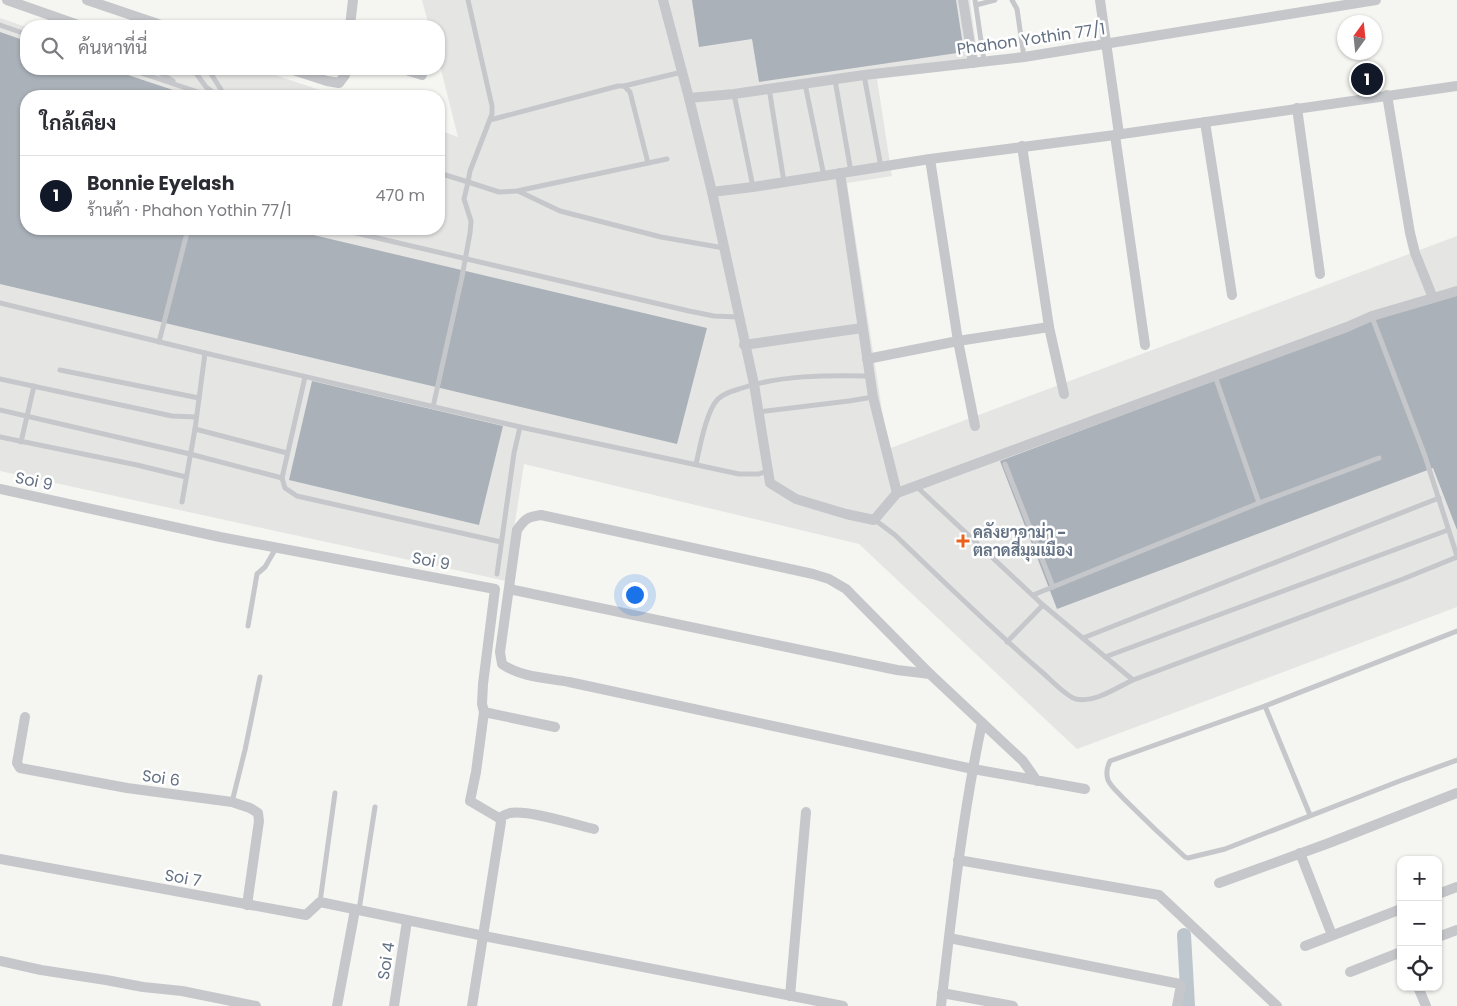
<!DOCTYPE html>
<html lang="th">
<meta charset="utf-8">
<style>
:root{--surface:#fff;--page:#f2f2f3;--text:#2b2b33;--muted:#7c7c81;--line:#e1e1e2;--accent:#111827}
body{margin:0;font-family:Poppins,Sarabun,sans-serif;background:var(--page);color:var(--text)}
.controls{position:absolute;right:15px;bottom:15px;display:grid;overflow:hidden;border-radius:10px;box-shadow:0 1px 4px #0004}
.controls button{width:45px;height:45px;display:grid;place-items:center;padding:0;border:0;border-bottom:1px solid var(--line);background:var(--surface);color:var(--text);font:25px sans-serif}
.compass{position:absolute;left:1337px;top:15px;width:45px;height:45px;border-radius:50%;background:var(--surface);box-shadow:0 1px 4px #0004;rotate:15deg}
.you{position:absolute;left:634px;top:594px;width:18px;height:18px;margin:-12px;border:4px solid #fff;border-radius:50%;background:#1a73e8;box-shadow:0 0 0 8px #1a73e833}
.badge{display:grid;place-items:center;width:32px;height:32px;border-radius:50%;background:var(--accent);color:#fff;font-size:16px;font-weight:700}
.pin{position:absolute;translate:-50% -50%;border:2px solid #fff;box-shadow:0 1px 5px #0006}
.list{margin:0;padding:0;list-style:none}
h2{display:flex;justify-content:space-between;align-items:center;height:65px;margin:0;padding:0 20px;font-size:21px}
h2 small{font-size:16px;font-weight:400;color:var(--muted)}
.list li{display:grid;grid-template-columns:32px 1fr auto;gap:15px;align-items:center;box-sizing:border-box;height:80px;padding:0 20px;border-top:1px solid var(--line)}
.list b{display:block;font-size:19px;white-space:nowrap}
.list p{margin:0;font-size:16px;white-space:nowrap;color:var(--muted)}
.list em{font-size:16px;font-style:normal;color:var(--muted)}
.icon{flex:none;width:28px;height:28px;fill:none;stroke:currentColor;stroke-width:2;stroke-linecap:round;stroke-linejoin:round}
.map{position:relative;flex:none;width:1457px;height:1006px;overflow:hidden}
.search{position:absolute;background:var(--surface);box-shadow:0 1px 4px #0004;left:20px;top:20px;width:425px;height:55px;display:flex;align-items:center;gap:12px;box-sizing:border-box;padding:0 18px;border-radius:20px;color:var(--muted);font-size:19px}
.panel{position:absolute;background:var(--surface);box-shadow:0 1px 4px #0004;left:20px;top:90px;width:425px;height:145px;border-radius:20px}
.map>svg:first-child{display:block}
</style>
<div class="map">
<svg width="1457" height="1006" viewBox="0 0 1457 1006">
<rect width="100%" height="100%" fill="#f5f5f1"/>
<polygon fill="#e5e6e4" points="422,0 970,0 979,67 877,79 892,176 847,183 888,449 1457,236 1457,607 1077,749 859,544 524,464 506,581 0,471 0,18 26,27 26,69 257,69 338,96 26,96 26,229 439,229 439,130 458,137 439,62 439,26 429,26"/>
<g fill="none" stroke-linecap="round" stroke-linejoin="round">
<polyline stroke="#bdc6cd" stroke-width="14" points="1184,935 1188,1006"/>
</g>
<g fill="#aab1b8">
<polygon points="692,0 956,0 964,52 759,82 752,39 699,47"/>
<polygon points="0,32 26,41 26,69 110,69 191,96 26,96 26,229 288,229 707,328 677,444 0,284"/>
<polygon points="1457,289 1457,530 1433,468 1057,609 1000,461"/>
<polygon points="312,381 503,426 479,525 289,480"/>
</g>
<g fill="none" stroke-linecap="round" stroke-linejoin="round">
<g stroke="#c5c7cb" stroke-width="5">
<polyline points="975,0 984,61"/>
<polyline points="1012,0 1017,9 1024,57"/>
<polyline points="976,5 995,0"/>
<polyline points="0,25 26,34"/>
<polyline points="129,69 210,96"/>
<polyline points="153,69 173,81"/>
<polyline points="193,69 206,87 218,96"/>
<polyline points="208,69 225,96"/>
<polyline points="864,75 881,167"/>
<polyline points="835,80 851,172"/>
<polyline points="805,84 824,176"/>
<polyline points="624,86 682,72"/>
<polyline points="769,88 784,182"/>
<polyline points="734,94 753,187"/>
<polyline points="490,120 618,86 624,86 630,92 648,163"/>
<polyline points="439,173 468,182 470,171 492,114 492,106 468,0"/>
<polyline points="518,191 560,211 661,237 724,248"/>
<polyline points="339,229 689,311 714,316 738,317"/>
<polyline points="0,303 205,353 520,427 739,474 759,474 767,471"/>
<polyline points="1372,317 1425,456 1457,556"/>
<polyline points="159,342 188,229"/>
<polyline points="60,370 199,398"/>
<polyline points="1215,376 1259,503"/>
<polyline points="305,377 282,478 285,488 297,496 501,542"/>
<polyline points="0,379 172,416 196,417"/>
<polyline points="433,407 462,277 470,233 471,221 464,199 468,182 499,192 517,191 667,159"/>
<polyline points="0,410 190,454 282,478"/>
<polyline points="758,412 849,401 873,397"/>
<polyline points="195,429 287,453"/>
<polyline points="0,437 137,465 186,477"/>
<polyline points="21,442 34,386"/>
<path d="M696 464C700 447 706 411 718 399 723 394 732 391 739 389 780 375 826 375 869 376"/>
<polyline points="1005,464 1053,587"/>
<polyline points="917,487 1043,605 1133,680"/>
<polyline points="182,502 195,429 205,353"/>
<path d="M875 520 895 535C944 582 992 629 1043 673 1051 680 1067 697 1076 699 1095 703 1116 688 1133 680L1403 579 1457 557"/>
<polyline points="497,574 514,453 520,427"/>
<polyline points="1033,595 1259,503 1379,458"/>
<polyline points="248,626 257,574 265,567 276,548"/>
<path d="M1457 631 1265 706 1110 761C1107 767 1106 774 1108 780 1111 787 1118 792 1123 798 1143 818 1164 838 1185 857L1188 858 1225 849 1397 782 1457 760"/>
<polyline points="1083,638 1439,498"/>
<polyline points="1007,642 1043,605"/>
<polyline points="1105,657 1448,530"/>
<polyline points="1265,706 1310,815"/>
<polyline points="232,802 245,750 260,677"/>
<polyline points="320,902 335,793"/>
<polyline points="359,910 375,807"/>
</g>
<g stroke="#c5c7cb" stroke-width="10">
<polyline points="7,0 81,26"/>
<polyline points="87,0 164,26"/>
<polyline points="663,0 689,98 712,192 754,384 770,483 796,499 846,514 874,520 897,493 1347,327 1372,316 1457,291"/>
<polyline points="963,0 973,63"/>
<polyline points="1100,0 1119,134"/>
<polyline points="350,26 353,0"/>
<polyline points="290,69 327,81 339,83 345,75 345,69"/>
<polyline points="403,69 422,75"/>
<polyline points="1387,95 1410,233 1415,253 1433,298"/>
<polyline points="689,98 734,94 864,75 1024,57 1376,0"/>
<polyline points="1297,108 1320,274"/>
<polyline points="1205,122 1232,295"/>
<polyline points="1115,135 1145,345"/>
<polyline points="1022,146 1049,327 1064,394"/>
<polyline points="930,159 958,341 975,426"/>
<polyline points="840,173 873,397 897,493"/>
<polyline points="712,192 753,187 930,159 1115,135 1457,86"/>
<polyline points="744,345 862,328"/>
<polyline points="867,359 958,341 1049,327"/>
<polyline points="0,489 220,537 495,589 483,684 482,704 484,712 476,772 470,801 499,818 501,822 472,1006"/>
<polyline points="509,589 897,670 930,674"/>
<polyline points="484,712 555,727"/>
<polyline points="25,717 17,763 20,768 127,788 232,802 250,808 258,813 259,821 247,905"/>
<path d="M1037 781 1023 761 930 674 846 589 829 579 813 574 541 515C527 517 525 519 517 530L500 652 502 664C520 677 547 678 569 682L973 769 1085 789"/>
<path d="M499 818C502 816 506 814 510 813 529 810 573 824 594 829"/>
<polyline points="1300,853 1332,935"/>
<polyline points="0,859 306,915 320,902 484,936 843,1006"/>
<polyline points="958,860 1159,895 1277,1006"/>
<polyline points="1219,883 1329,843 1457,793"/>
<polyline points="1438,894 1457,887"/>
<polyline points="1438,937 1457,930"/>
<polyline points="949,938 1180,984 1181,985 1177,1006"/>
<polyline points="1305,946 1401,909"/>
<polyline points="0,961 41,970 106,980 143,987 182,991 256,1006"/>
<polyline points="1350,972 1401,952"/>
<polyline points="1418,987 1426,1006"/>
<polyline points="942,993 1013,1006"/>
<polyline points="790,996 806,812"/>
<polyline points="337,1006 355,910"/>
<polyline points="394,1006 407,921"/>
<path d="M941 1006C952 911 962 817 982 723"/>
</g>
</g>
<path fill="#ea611c" stroke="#fff" stroke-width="2" d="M960.5 533.5h5v5h5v5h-5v5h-5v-5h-5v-5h5z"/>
<g text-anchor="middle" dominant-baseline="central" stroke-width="5" stroke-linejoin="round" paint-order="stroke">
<g font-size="16" fill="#637183" stroke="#fff">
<text transform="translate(1031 39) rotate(-8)">Phahon Yothin 77/1</text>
<text transform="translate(34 481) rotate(12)">Soi 9</text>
<text transform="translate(431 561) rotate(11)">Soi 9</text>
<text transform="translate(161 778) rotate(8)">Soi 6</text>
<text transform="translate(183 878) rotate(10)">Soi 7</text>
<text transform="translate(386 961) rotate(-81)">Soi 4</text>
</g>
<g font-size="16" font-weight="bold" fill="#637183" stroke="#fff" text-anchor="start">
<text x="973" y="532">คลังยาอาม่า -<tspan x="973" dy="18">ตลาดสี่มุมเมือง</tspan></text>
</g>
</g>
</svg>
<div class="controls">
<button>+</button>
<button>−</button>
<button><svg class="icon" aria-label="locate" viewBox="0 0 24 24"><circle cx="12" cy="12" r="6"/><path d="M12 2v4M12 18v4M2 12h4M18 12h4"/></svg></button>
</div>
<svg class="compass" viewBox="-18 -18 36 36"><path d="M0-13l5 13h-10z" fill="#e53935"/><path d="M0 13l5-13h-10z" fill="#7c7c81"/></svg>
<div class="you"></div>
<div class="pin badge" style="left:1367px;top:79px">1</div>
<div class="search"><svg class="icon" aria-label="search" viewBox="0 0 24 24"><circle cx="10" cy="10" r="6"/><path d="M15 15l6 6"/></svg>ค้นหาที่นี่</div>
<section class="panel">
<h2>ใกล้เคียง<small></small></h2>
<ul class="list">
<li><span class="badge">1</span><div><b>Bonnie Eyelash</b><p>ร้านค้า · Phahon Yothin 77/1</p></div><em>470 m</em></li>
</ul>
</section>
</div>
